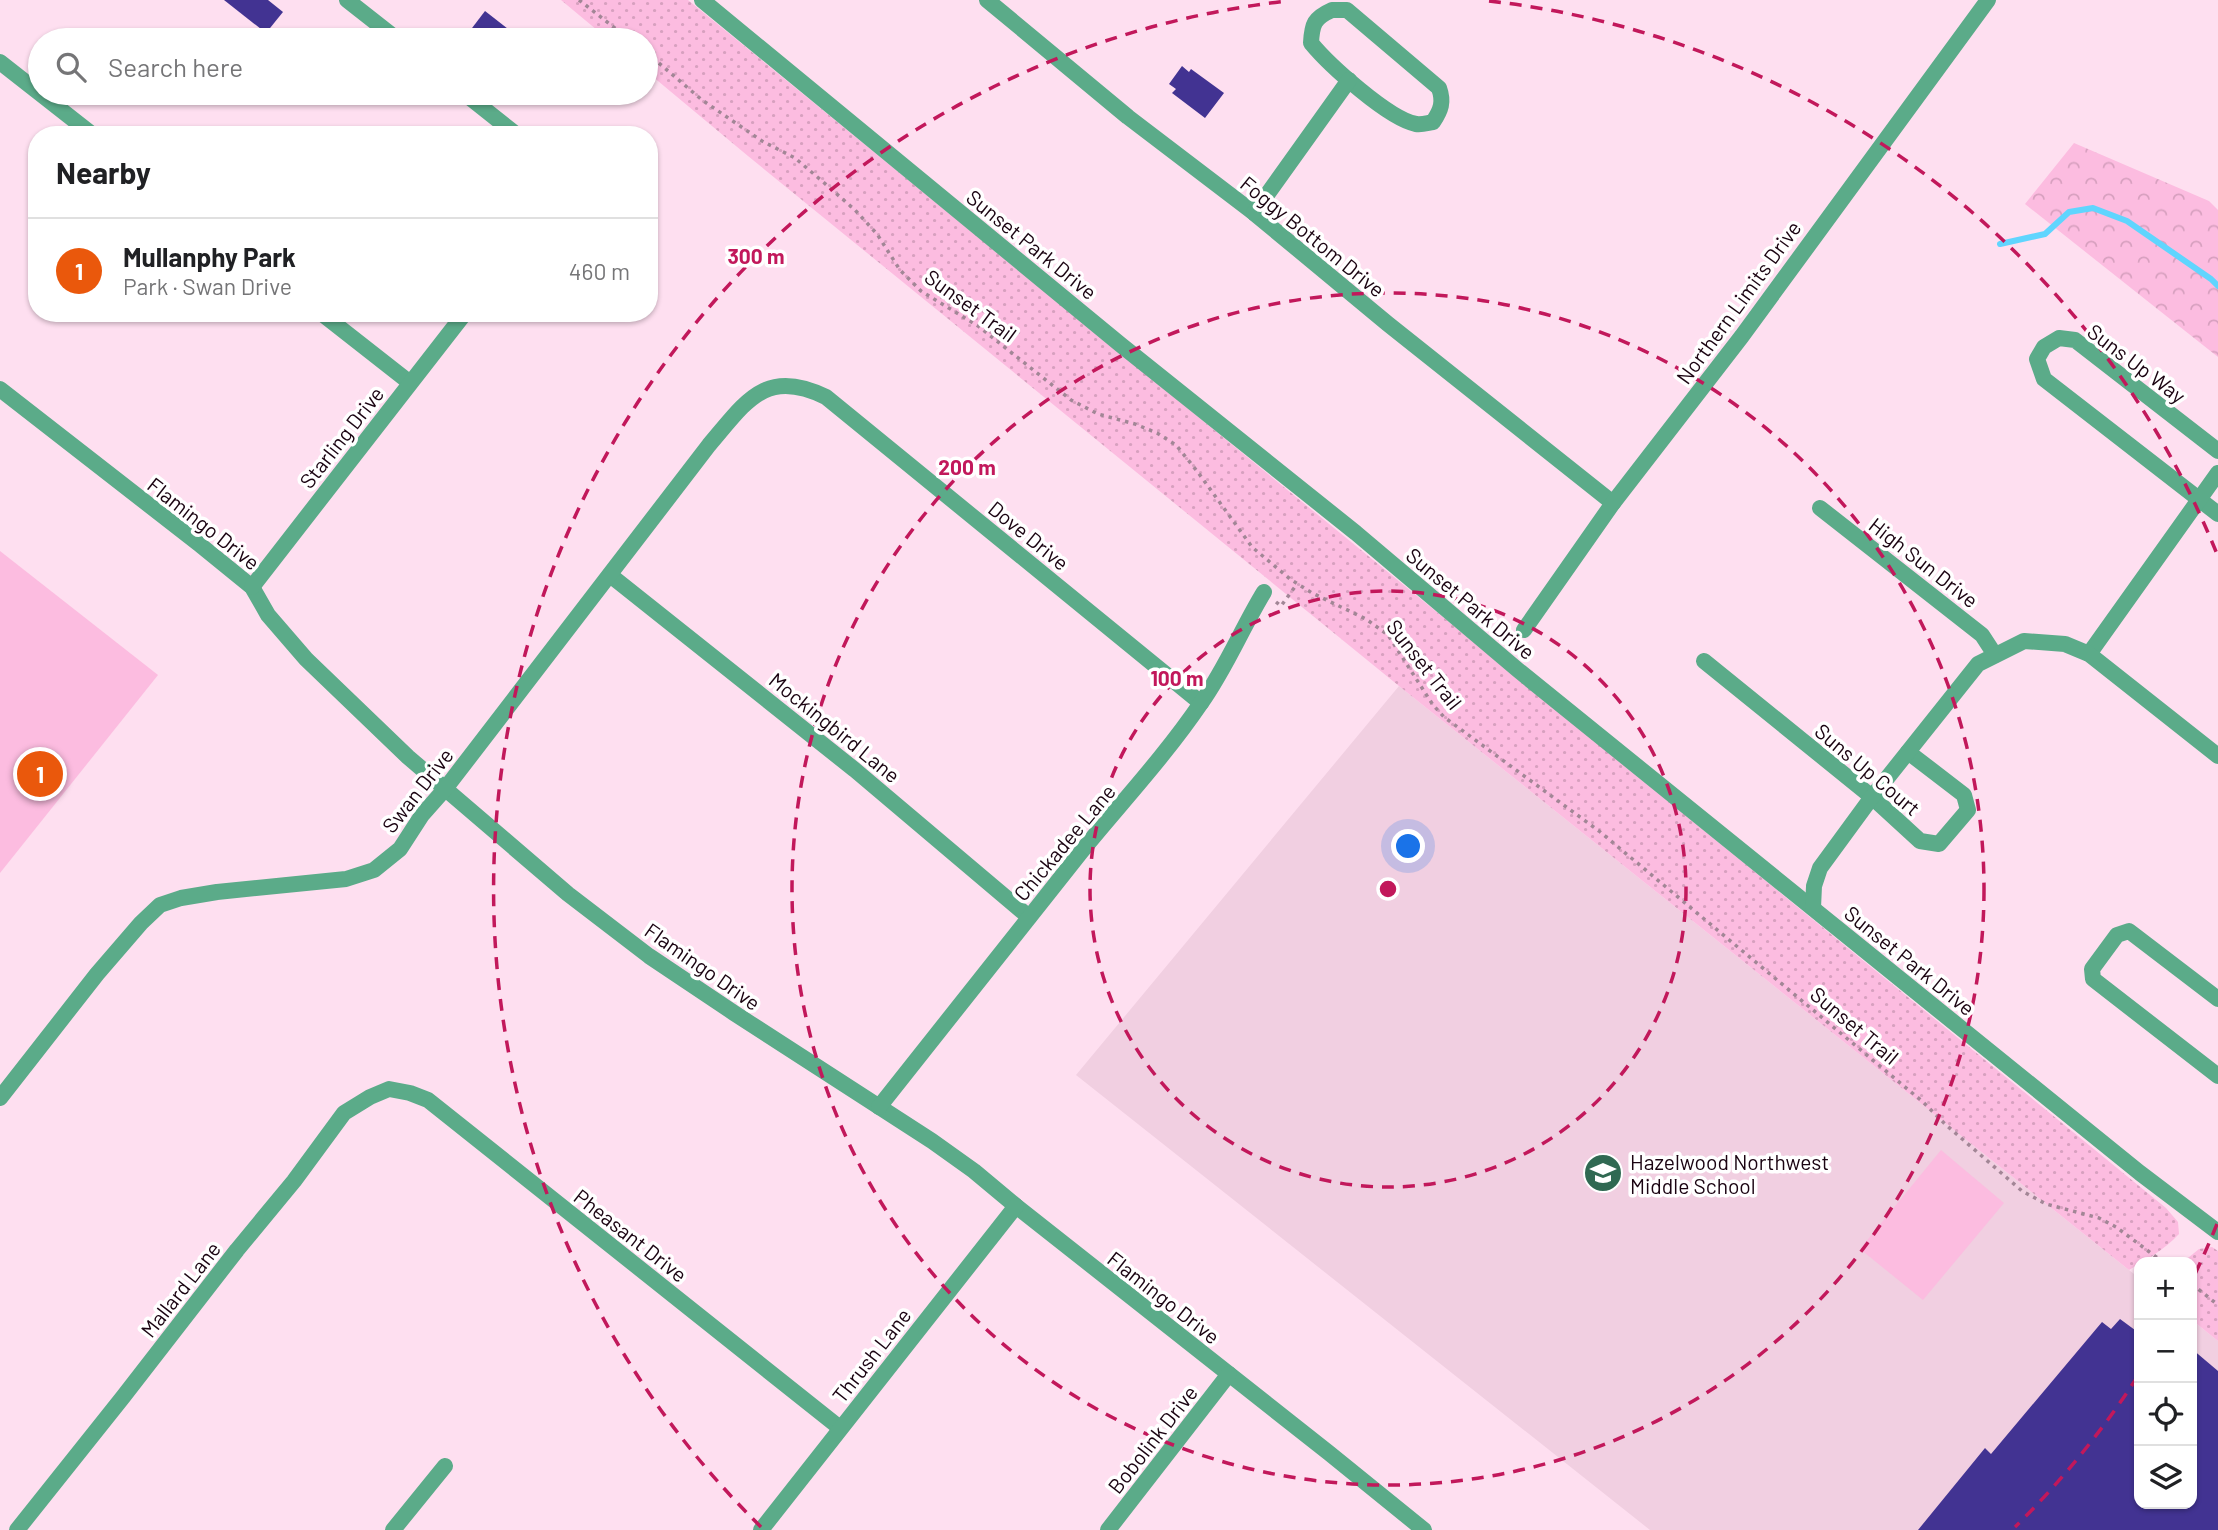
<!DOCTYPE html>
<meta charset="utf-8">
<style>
:root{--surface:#fff;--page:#f2f2f2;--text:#202124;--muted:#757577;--line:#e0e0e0;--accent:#ea580c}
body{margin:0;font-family:Barlow,sans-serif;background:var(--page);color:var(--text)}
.controls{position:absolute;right:21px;bottom:21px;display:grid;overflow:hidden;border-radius:14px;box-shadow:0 2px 5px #0004}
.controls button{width:63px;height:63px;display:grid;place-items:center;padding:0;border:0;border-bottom:2px solid var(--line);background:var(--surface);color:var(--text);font:35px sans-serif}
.you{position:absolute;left:1409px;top:847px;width:24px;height:24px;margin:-18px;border:5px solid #fff;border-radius:50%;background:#1a73e8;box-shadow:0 0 0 10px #1a73e833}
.badge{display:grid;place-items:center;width:46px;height:46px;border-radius:50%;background:var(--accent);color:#fff;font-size:23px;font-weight:700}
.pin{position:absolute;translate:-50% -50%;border:4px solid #fff;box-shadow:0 2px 7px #0006}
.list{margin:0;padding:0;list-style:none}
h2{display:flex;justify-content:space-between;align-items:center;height:91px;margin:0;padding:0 28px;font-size:30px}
h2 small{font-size:23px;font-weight:400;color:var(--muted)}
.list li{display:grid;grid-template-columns:46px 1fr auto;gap:21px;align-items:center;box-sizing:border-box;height:105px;padding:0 28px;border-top:2px solid var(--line)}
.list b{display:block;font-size:26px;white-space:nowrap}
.list p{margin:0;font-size:23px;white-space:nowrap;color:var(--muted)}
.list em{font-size:23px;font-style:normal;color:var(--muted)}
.icon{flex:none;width:38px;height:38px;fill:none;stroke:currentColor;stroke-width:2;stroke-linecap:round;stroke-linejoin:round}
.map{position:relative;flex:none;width:2218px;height:1530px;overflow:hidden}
.search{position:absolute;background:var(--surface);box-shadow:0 2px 5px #0004;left:28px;top:28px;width:630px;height:77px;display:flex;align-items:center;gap:18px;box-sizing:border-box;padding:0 24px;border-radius:38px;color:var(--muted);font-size:26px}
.panel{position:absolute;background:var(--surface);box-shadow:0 2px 5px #0004;left:28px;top:126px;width:630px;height:196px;border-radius:28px}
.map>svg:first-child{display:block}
</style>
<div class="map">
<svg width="2218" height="1530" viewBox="0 0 2218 1530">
<defs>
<pattern id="grass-dots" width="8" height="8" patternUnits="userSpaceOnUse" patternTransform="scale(1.75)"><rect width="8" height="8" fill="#fcbce0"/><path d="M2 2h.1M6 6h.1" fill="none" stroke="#d7a0bf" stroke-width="1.8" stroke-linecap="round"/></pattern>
<pattern id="forest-crowns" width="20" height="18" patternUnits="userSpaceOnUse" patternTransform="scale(1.75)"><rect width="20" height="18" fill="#fcbce0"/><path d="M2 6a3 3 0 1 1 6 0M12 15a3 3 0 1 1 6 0" fill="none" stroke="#d7a0bf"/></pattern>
</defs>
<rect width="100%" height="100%" fill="#fedff0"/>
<polygon fill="#f1cfe1" points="1399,686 2139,1278 2139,1504 2192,1504 2192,1320 2218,1341 2218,1530 1650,1530 1076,1075"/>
<g fill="url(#grass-dots)">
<path d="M561 0H688L2166 1208 2178 1222 2179 1234C2164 1250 2146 1260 2129 1270L1399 686 748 156 646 71V40H609Z"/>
<polygon points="2212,1247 2218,1251 2218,1341 2192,1320 2192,1262 2183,1262 2199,1249"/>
</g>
<polygon fill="url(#forest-crowns)" points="2074,143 2209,201 2218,210 2218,357 2025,204"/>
<g fill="#fcbce0">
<polygon points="0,551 158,675 0,873"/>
<polygon points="1941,1150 2004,1203 1923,1300 1860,1249"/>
</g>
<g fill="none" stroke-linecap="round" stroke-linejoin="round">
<polyline stroke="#60d5fe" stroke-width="6" points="2000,244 2045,234 2069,212 2093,208 2127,221 2211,279 2218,286"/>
</g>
<g fill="#423392">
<polygon points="224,0 268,0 283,12 266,33"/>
<polygon points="485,11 522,40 479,40 469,32"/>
<polygon points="1182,66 1189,72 1191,69 1224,93 1205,118 1172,93 1176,89 1169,84"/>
<polygon points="2120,1319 2139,1333 2139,1504 2192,1504 2192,1349 2218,1371 2218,1530 1918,1530 1985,1448 1991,1454 2102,1322 2111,1329"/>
</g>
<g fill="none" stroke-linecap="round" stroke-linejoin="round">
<g stroke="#a28696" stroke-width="3.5" stroke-dasharray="3.5 5" stroke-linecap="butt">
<polyline points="579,0 630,40"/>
<polyline points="646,52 702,100 762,141 795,158 822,181 855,210 877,234 900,270 921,291 978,326 1071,400 1098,414 1135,424 1157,433 1176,445 1197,471 1252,547 1290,579 1312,593 1366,619 1388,635 1433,705 1444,717 1599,831 1923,1102 1945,1124 2022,1191 2046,1204 2099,1218 2116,1227 2163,1262"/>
<polyline points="1276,602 1281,606 1297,584"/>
<polyline points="2192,1284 2218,1305"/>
</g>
<g stroke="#5bab89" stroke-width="16">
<polyline points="347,0 398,40"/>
<polyline points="702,0 1121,345 1356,533 1518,670 2140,1173 2218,1232"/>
<polyline points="987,0 1128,117 1254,213 1388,324 1613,503"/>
<path d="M1332 10H1347L1439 88C1444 102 1441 110 1433 122 1427 123 1422 125 1416 124 1389 119 1329 65 1311 43 1312 24 1314 18 1332 10Z"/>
<polyline points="0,62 93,135"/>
<polyline points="464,93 517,135"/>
<polyline points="1254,213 1349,80"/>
<polyline points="321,313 409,382"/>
<polyline points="0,389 199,544 252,587 268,615 306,659 408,757 568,894 649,956 734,1013 932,1141 974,1171 1016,1206 1329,1453 1424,1530"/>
<polyline points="2218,451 2075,340 2059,338 2044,347 2037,359 2044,379 2218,514"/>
<polyline points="1820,508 1982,635 1995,655"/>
<polyline points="610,575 855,770 1029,917"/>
<polyline points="252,587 465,313"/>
<polyline points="1524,630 1613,503 1742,336 1988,0"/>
<polyline points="2089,654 2218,473"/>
<polyline points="1704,661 1872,797 1920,841 1939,844 1968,810 1964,795 1908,752"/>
<polyline points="1813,908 1814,886 1820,868 1872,797 1978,664 2024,641 2065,644 2089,654 2218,756"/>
<polyline points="2218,999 2129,931 2117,935 2092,969 2093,979 2218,1076"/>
<path d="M0 1098 97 974 141 923 160 905 181 898 217 892 346 879 374 870 400 849 422 815 445 789 709 445C746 402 765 367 826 397L1201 703"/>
<path d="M879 1107C946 1022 1013 937 1081 852 1121 803 1165 756 1201 703 1226 668 1242 628 1264 592"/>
<polyline points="17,1530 123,1397 237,1250 294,1181 344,1113 370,1097 389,1089 410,1093 428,1100 840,1428"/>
<polyline points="393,1530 445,1466"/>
<polyline points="761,1530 1016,1206"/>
<polyline points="1108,1530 1229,1374"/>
</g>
</g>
<g fill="none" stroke="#c2185b" stroke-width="3.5" stroke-dasharray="12 9">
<circle cx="1388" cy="889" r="298"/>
<circle cx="1388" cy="889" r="596"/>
<path d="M2217 1224A894 894 0 0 1 2195 1274M2138 1376A894 894 0 0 1 2015 1527M761 1527A894 894 0 0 1 1287 1M1489 1A894 894 0 0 1 2217 554"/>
</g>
<defs>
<symbol id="school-disc" viewBox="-11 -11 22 22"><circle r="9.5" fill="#306952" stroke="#fff"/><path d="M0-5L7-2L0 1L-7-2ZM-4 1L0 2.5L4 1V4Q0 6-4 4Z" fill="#fff"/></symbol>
</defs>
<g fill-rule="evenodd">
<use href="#school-disc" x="1581" y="1151" width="44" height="44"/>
</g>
<g text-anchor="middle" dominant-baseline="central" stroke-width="7" stroke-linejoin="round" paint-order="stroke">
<g font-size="21" fill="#1a0311" stroke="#fff">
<text transform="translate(1313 236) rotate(39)">Foggy Bottom Drive</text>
<text transform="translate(1032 244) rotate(39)">Sunset Park Drive</text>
<text transform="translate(1738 302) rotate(-54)">Northern Limits Drive</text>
<text transform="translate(971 305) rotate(36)">Sunset Trail</text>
<text transform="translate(2137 363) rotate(37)">Suns Up Way</text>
<text transform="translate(341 437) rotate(-52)">Starling Drive</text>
<text transform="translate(204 523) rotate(38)">Flamingo Drive</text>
<text transform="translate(1029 535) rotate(39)">Dove Drive</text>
<text transform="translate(1924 562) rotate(38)">High Sun Drive</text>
<text transform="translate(1471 603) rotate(40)">Sunset Park Drive</text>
<text transform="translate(1425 664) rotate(52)">Sunset Trail</text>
<text transform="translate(835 727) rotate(39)">Mockingbird Lane</text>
<text transform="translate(1868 769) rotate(40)">Suns Up Court</text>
<text transform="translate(417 790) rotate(-52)">Swan Drive</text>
<text transform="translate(1064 842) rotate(-50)">Chickadee Lane</text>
<text transform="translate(1910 960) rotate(39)">Sunset Park Drive</text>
<text transform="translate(703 966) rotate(35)">Flamingo Drive</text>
<text transform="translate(1855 1025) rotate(40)">Sunset Trail</text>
<text transform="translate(631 1235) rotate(38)">Pheasant Drive</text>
<text transform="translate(180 1289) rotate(-52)">Mallard Lane</text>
<text transform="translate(1164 1297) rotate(38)">Flamingo Drive</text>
<text transform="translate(871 1355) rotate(-52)">Thrush Lane</text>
<text transform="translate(1152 1439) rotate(-52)">Bobolink Drive</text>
</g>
<g font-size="21" fill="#1a0311" stroke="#fff" text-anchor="start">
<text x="1630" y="1161">Hazelwood Northwest<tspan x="1630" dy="24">Middle School</tspan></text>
</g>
</g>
<circle cx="1388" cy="889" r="10" fill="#c2185b" stroke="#fff" stroke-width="3.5"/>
<g font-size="21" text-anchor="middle" font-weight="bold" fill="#c2185b" stroke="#fff" stroke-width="7" stroke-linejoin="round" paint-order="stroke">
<text x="756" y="264">300 m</text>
<text x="967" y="475">200 m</text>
<text x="1177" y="686">100 m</text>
</g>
</svg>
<div class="controls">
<button>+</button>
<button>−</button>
<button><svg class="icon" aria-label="locate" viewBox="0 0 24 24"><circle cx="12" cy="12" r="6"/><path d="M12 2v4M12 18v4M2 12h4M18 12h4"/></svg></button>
<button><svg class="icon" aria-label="layers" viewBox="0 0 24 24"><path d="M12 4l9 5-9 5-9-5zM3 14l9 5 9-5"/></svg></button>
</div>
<div class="you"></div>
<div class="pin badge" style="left:40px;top:774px">1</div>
<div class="search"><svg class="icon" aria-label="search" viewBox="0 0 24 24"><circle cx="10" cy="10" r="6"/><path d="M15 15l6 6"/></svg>Search here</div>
<section class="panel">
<h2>Nearby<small></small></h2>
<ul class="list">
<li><span class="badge">1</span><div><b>Mullanphy Park</b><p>Park · Swan Drive</p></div><em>460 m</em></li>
</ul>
</section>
</div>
